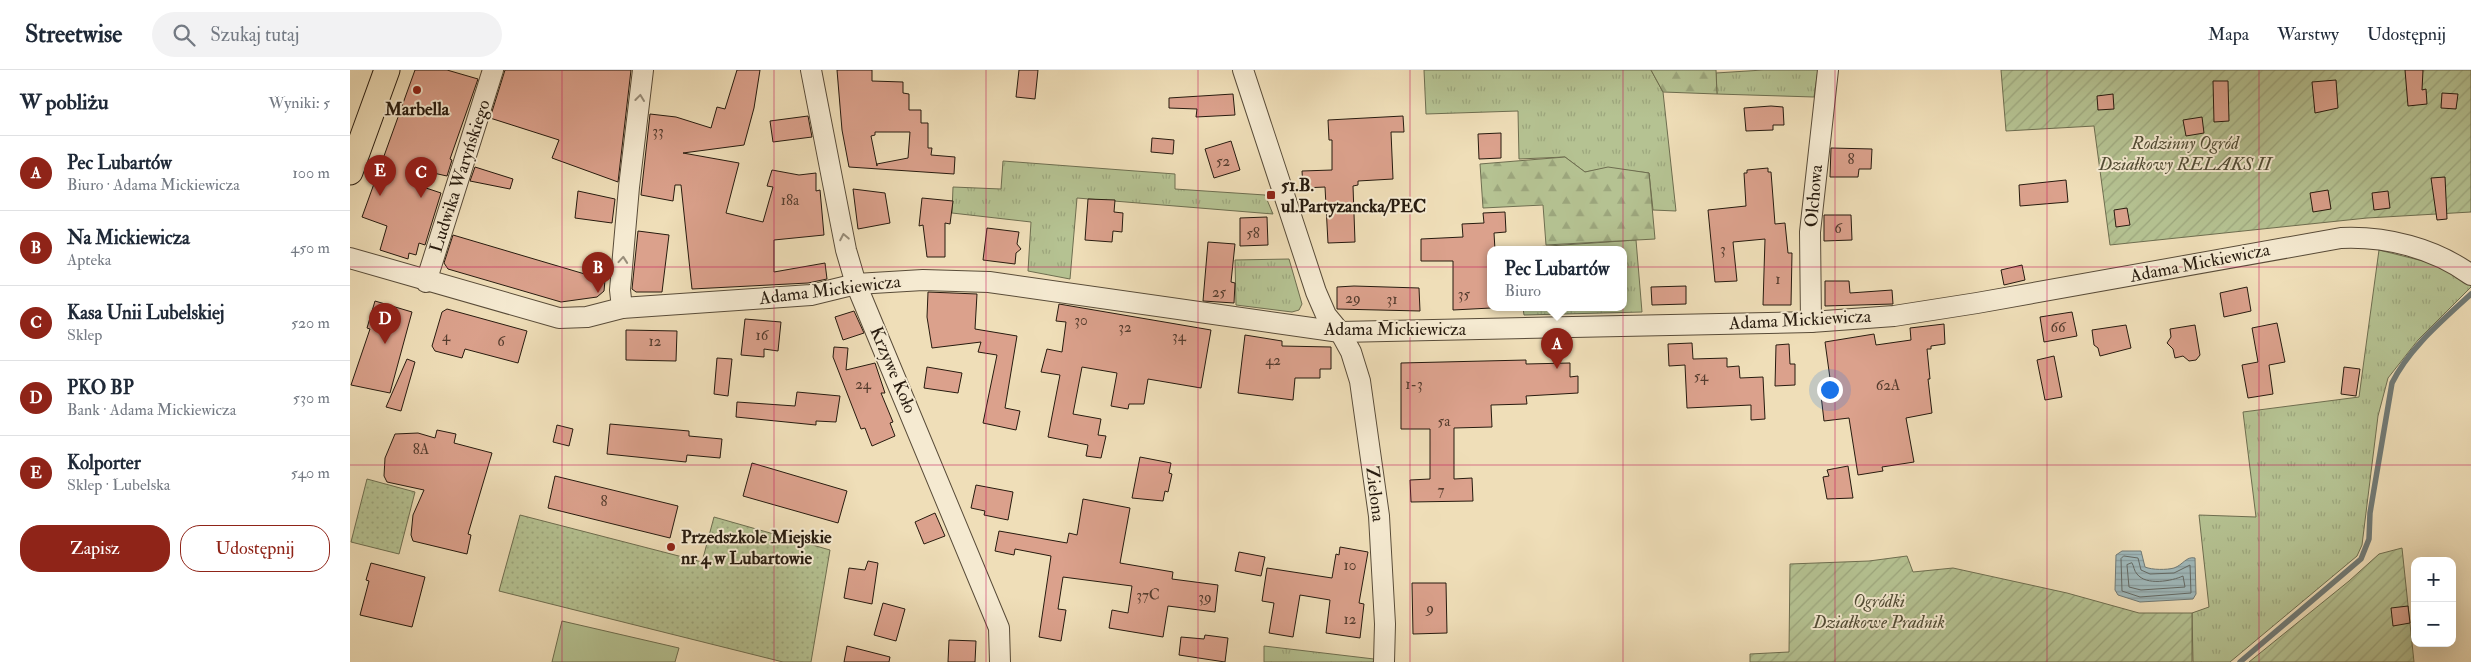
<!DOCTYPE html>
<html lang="pl">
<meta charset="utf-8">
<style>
:root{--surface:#fff;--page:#f2f2f3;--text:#1f2937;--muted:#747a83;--line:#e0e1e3;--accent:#8f2418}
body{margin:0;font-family:"IM FELL Double Pica",serif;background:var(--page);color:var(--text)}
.controls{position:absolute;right:15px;bottom:15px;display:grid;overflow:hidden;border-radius:10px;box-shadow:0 5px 20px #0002}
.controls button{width:45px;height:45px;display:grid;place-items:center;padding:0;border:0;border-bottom:1px solid var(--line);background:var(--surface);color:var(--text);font:25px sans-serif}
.you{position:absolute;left:1479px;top:319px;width:18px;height:18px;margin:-12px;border:4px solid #fff;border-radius:50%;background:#1a73e8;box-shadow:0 0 0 8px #1a73e833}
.badge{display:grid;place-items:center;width:32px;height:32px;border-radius:50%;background:var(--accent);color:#fff;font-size:16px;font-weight:700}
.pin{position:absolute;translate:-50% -41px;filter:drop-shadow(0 1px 2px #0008)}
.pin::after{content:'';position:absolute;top:26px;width:18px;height:15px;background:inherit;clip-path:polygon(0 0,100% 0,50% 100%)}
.popup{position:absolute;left:1137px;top:176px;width:140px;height:65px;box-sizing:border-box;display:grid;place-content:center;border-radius:10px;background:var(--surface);filter:drop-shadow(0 1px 4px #0005);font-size:16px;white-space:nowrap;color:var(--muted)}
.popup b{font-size:19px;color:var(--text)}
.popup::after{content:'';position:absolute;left:50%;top:100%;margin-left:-10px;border:10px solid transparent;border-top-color:var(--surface)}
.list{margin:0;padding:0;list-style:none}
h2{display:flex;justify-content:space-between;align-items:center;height:65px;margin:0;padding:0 20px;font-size:21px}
h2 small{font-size:16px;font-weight:400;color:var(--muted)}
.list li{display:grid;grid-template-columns:32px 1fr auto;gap:15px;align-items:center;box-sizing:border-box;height:75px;padding:0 20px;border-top:1px solid var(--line)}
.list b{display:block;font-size:19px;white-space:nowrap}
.list p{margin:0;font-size:16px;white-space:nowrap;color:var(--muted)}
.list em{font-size:16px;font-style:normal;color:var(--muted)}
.actions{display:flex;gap:10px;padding:15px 20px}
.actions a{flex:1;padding:11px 0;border:1px solid var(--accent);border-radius:20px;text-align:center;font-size:18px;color:var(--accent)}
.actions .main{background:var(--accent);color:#fff}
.icon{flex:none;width:28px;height:28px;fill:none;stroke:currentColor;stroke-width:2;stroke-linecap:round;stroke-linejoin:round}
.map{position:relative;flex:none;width:2121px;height:592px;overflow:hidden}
header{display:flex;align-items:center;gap:30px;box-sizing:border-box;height:70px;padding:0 25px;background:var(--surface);border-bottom:1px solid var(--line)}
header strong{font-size:24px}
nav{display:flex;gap:28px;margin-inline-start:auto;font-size:18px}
.search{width:350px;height:45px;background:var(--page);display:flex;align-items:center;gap:12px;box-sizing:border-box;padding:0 18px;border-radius:28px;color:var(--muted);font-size:19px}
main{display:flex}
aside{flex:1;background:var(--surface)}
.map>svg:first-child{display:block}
</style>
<header>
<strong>Streetwise</strong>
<div class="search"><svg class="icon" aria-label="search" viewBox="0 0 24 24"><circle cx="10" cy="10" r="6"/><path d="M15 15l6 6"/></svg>Szukaj tutaj</div>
<nav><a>Mapa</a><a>Warstwy</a><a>Udostępnij</a></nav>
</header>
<main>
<aside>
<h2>W pobliżu<small>Wyniki: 5</small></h2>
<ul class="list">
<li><span class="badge">A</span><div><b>Pec Lubartów</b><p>Biuro · Adama Mickiewicza</p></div><em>100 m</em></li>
<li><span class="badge">B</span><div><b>Na Mickiewicza</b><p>Apteka</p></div><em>450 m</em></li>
<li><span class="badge">C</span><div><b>Kasa Unii Lubelskiej</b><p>Sklep</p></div><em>520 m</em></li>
<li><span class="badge">D</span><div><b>PKO BP</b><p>Bank · Adama Mickiewicza</p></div><em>530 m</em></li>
<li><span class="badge">E</span><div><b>Kolporter</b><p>Sklep · Lubelska</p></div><em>540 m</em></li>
</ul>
<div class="actions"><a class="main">Zapisz</a><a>Udostępnij</a></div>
</aside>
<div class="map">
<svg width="2121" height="592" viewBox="0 0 2121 592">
<defs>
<pattern id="grass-tufts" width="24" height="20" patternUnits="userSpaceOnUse" patternTransform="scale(1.25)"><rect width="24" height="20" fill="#b5c292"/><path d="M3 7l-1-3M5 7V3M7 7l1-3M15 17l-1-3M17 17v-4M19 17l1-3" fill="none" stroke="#9ca67d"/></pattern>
<pattern id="forest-firs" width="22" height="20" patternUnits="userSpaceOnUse" patternTransform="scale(1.25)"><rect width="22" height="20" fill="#b5c292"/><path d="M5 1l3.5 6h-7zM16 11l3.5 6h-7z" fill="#9ca67d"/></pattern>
<pattern id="park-dots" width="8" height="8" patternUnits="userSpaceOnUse" patternTransform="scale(1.25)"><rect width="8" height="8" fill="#b5c292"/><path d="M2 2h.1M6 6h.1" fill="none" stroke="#9ca67d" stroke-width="1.8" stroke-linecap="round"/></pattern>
<pattern id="garden-furrows" width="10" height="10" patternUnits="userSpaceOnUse" patternTransform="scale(1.25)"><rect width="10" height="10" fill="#b5c292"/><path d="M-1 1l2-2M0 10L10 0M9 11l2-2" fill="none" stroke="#9ca67d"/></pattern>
<pattern id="water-rules" width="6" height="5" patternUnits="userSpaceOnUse" patternTransform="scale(1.25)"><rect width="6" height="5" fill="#a0b9bb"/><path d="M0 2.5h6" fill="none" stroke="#8a9ea0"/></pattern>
</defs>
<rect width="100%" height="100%" fill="#efdeb8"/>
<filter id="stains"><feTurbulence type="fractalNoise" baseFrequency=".004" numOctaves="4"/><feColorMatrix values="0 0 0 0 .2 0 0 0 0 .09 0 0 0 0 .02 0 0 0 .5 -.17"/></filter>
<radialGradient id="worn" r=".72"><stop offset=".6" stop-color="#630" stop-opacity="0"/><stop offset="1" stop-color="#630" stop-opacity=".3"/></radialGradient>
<g fill="url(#grass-tufts)" stroke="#6e6e50">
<polygon points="1074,0 1301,0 1313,22 1326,141 1303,140 1299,103 1258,98 1235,102 1215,87 1169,89 1168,41 1076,44"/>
<polygon points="1413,0 1468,0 1464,27 1367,24 1366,3"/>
<polygon points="653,91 825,104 825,119 915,125 923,144 727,128 720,209 678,201 681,152 602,143 603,117 651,119"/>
<polygon points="1286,170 1292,242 1174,245 1173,238 1273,238 1273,180 1170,180 1170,178"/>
<polygon points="2029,180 2077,192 2121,212 2121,217 2068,270 2038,308 2028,346 2012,475 2007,486 1880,592 1843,592 1842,543 1859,537 1849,445 1906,447 1893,342 2009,327"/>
<polygon points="939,189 952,234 949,240 942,242 886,235 885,190"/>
<polygon points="914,576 1024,589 1023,592 914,592"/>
</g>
<g fill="url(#forest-firs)" stroke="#6e6e50">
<polygon points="1301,0 1366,0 1367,24 1313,22"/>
<polygon points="1215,87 1235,102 1258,97 1299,103 1305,169 1196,175 1193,135 1133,138 1130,94"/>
</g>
<g fill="url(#park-dots)" stroke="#6e6e50">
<polygon points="17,409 65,422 49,484 1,472"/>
<polygon points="170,445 352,492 364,447 480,480 461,592 433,592 149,521"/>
</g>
<g fill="url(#garden-furrows)" stroke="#6e6e50">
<polygon points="1651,0 2121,0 2121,142 2017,148 1760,175 1744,56 1656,61"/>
<polygon points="2052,478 2064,592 1899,592 1999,511 2029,484"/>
<polygon points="1557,486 1563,502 1603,498 1717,523 1789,543 1842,543 1842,592 1400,592 1400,584 1439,582 1440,494 1519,491"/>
</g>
<polygon fill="#b5c292" stroke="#6e6e50" points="212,551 329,578 325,592 202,592"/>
<path fill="url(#water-rules)" stroke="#707a76" d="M1772 481H1791L1795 497C1802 500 1817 500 1824 498 1833 495 1836 486 1845 488L1846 524 1843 529 1790 532 1768 525 1765 520 1766 485Z"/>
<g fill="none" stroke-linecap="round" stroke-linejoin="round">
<g stroke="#646a65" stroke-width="1">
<polygon points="1774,486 1788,488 1791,500 1800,504 1824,503 1840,495 1841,523 1790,527 1772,521 1771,489"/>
<path d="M1782 493C1784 496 1784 501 1787 504 1796 516 1822 511 1833 506L1835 517 1791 520 1779 517 1777 495Z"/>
</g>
<path stroke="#707a76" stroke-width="5.5" d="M1890 592 2011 489 2019 469 2020 443 2042 313C2059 278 2093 250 2121 224"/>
</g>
<g fill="#dba18c" stroke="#271b0f" fill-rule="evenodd">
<polygon points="65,0 97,0 128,9 100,89 102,90 97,106 74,101 70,116 91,123 75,175 69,173 66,185 59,183 58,189 30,180 37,156 12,147"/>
<polygon points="155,0 281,0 268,112 202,88 209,70 140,48"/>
<polygon points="387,0 410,0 404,38 394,75 333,83 389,93 376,143 413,152 423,117 417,116 422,100 449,105 466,103 466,121 470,120 474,165 424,170 424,202 475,193 477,209 458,213 342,219 331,115 325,115 323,131 291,125 300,44 326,47 361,58 367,37 375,39"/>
<path d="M487 0H522V11L553 12V23L559 24V40H571V53H578V78H582L581 85 605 87 604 104 499 97 492 60ZM525 62H560L558 88 527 94V96L521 66 525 65Z"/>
<polygon points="669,0 688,0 685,29 666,27"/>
<polygon points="2055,0 2073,0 2072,20 2076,19 2077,34 2058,36"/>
<polygon points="1986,10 1988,38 1965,43 1962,12"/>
<polygon points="1863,11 1878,11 1879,51 1864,52"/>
<polygon points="2092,23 2108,24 2106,39 2091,38"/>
<polygon points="883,24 885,45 846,47 847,39 819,38 819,28"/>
<polygon points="1763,24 1764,39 1748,40 1747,26"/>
<polygon points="1421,36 1433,37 1434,55 1423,55 1423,60 1396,61 1394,38"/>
<polygon points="458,46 462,67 423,72 420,51"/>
<polygon points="1053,46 1054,62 1041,62 1043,109 1008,111 1008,115 1003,116 1005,172 978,173 975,117 953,118 952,101 982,100 982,70 979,70 978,50"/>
<polygon points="1852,47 1854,63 1836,66 1833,50"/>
<polygon points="1151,63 1151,88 1129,89 1128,64"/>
<polygon points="802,68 824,70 823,84 801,82"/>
<polygon points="881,71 890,100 864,108 855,79"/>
<polygon points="1481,78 1522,79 1521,99 1509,99 1508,107 1480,107"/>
<polygon points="125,97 163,109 160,119 120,111"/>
<polygon points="1418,98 1418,102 1421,102 1425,154 1435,153 1438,183 1442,183 1441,235 1413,235 1415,169 1383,172 1387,211 1365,212 1358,140 1396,136 1394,103 1397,103 1397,100"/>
<polygon points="2095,107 2097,149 2087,150 2081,108"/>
<polygon points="1716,110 1718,132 1670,136 1669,115"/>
<polygon points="503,119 535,123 540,153 508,159"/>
<polygon points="1978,120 1981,139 1963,142 1960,123"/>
<polygon points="228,121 265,129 262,153 225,148"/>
<polygon points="2038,121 2040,138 2024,140 2022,123"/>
<polygon points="572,128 603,131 600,154 595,153 595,187 577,187 573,155 569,156"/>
<polygon points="738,129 765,130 764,142 773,143 772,162 763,161 762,172 735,170"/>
<polygon points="1777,138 1780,155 1766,157 1764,140"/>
<polygon points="1155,142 1156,162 1144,163 1145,180 1141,180 1141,238 1103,240 1103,191 1071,191 1071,169 1113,167 1112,154 1134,153 1133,143"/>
<polygon points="1474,145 1501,145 1502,170 1474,171"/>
<polygon points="917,147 918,175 890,176 890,148"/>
<polygon points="637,158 669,162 667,174 671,179 666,183 665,194 633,190"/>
<polygon points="288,161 319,165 312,222 286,222 282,219"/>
<polygon points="103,165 255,210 254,221 247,227 211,232 98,199 94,193"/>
<polygon points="858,172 885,174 881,212 885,213 884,233 853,231"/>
<polygon points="1672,195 1675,210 1654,215 1651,200"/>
<polygon points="1475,211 1499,211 1500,223 1542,220 1543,234 1475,236"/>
<polygon points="1004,216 1069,218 1070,241 987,239 987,217"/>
<polygon points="1336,216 1336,234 1302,235 1301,217"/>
<polygon points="1897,217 1901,241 1874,247 1870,223"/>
<polygon points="578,222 627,224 625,259 667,266 655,338 670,341 666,360 633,353 647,285 628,282 631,272 582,278 577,247"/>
<polygon points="25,231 62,242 40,323 1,315 20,259 17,258"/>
<polygon points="709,234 861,260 851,318 798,309 794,334 779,334 778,339 761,336 767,303 732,297 723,344 751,349 748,365 756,366 751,388 736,386 738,375 698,367 710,305 691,302 697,279 712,282 716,252 706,251"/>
<polygon points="97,239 177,261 168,293 115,279 112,288 85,281 82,276 92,242"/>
<polygon points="504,241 514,263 493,270 485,247"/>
<polygon points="1722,242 1727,266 1694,272 1690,247"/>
<polygon points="395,249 431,252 428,281 414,279 414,287 391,285"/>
<polygon points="1927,253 1935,292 1919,295 1923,324 1898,328 1892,295 1908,292 1902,258"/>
<polygon points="1594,254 1595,274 1581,276 1581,279 1577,279 1580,309 1578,309 1582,343 1556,348 1564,392 1532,397 1533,401 1508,405 1499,348 1474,351 1471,325 1482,323 1475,272 1524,264 1526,275 1561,270 1560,258"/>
<polygon points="1776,255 1781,278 1750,286 1748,278 1744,275 1742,260"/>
<polygon points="1845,255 1850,285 1846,290 1839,291 1833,286 1825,288 1823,279 1817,273 1821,267 1820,259"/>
<polygon points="276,260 327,261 326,291 276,290"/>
<polygon points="895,265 932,271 932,276 981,277 981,299 970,299 970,308 945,308 943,330 888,323"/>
<polygon points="1342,273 1343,289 1377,288 1377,297 1389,296 1390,308 1413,307 1415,349 1401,350 1401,335 1337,338 1335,295 1319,296 1318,274"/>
<polygon points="1439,274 1440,294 1445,294 1445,315 1425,316 1426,275"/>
<polygon points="484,277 498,278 496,300 525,293 535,323 531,323 543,352 540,353 545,366 522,376 515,358 511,359 483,287"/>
<polygon points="1704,286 1712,327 1695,330 1687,290"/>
<polygon points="367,288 382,289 378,326 364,324"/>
<polygon points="57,289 65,292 51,341 36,337"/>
<polygon points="1176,290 1176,294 1220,293 1220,307 1228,306 1228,323 1176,326 1177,334 1141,335 1142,357 1104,358 1104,409 1122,408 1123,431 1061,432 1060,410 1080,409 1080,359 1051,359 1051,293"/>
<polygon points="577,297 612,303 608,323 574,318"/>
<polygon points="1994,297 2010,299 2006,326 1991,324"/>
<polygon points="447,322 490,326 486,352 466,351 466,355 386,347 387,332 445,336"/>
<polygon points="260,354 339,361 339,366 372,369 370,388 337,385 336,392 257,384"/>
<polygon points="207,355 223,359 219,376 203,372"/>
<polygon points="87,360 106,364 104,373 142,383 118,464 121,465 117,484 63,471 61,465 63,445 74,420 37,412 34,406 35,388 45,364 68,363 85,368"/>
<polygon points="790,387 821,393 819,403 822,404 818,422 815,421 813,431 782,428"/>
<polygon points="402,393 497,421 488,453 393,426"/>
<polygon points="1498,396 1503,428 1477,429 1473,407 1479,406 1477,400"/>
<polygon points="205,406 328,436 320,468 198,438"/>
<polygon points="626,415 663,422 658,450 634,445 635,441 621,438"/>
<polygon points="733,429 780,438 770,493 823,502 822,509 868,515 865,542 818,536 813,567 759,558 762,540 778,543 782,516 713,507 708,539 716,540 711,571 689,567 701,486 665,479 664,485 645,481 649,461 717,473 719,463 727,465"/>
<polygon points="585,443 595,466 574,474 565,452"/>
<polygon points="990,477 1018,482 1009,533 1014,534 1010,568 976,563 980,530 950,525 943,567 919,563 924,533 912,531 917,498 982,508 986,484 989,485"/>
<polygon points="889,482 915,487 911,506 885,501"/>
<polygon points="518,491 528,493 522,534 494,528 499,498 515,500"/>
<polygon points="21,493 75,507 62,557 10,545 19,511 16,510"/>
<polygon points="1062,513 1096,513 1097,563 1063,564"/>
<polygon points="533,533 555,539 546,571 524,565"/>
<polygon points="2058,536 2060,553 2043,556 2041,538"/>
<polygon points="855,565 878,568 875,592 829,585 831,567 854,569"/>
<polygon points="599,570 626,571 625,592 598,592"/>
<polygon points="497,576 540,587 539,592 494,592"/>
</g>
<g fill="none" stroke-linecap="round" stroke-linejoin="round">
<defs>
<g id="minor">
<polyline points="461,0 496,180 506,214 649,558 650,592"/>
<polyline points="893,0 966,222 976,245 990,262 1001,282 1010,311 1029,446 1035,554 1034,592"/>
<path d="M0 188 209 248 237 247 272 238 461 225 506 214 573 210 639 212 990 262 1461 252 1544 246 1627 233 1991 168C2036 166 2084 178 2121 205"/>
<polyline points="76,212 143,0"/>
<polyline points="272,238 270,220 279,117 293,0"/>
<polyline points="1461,252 1460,162 1478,0"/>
</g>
<polyline id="major" points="0,102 37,0"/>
</defs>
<use href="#minor" stroke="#594c39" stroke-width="22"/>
<use href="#major" stroke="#271b0f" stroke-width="27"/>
<use href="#minor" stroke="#f5ead1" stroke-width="20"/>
<use href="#major" stroke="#efdeb8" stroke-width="25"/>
</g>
<defs><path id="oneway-chevron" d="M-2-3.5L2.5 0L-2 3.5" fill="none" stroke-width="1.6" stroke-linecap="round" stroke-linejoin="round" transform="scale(1.25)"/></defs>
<g stroke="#988d7a">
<use href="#oneway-chevron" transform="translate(290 28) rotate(-83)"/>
<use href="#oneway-chevron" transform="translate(494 167) rotate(-101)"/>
<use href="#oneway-chevron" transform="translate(273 190) rotate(-85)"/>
</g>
<path fill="none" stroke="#c2185b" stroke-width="1" stroke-opacity="0.55" d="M212 0V592M424 0V592M636 0V592M848 0V592M1060 0V592M1273 0V592M1485 0V592M1697 0V592M1909 0V592M0 197H2121M0 395H2121"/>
<g fill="#8f2418" stroke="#f5ead1" stroke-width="2">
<circle cx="67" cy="20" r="5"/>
<rect x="916" y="120" width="10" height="10" rx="2.5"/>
<circle cx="321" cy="477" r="5"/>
</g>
<g text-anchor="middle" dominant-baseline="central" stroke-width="4" stroke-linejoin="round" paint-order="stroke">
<g font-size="15" fill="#543c2e">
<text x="308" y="61">33</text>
<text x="1501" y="89">8</text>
<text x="873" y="91">52</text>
<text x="440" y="130">18a</text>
<text x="1488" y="158">6</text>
<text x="903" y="163">58</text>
<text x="1373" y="179">3</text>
<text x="1428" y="209">1</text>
<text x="869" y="222">25</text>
<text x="1114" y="224">35</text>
<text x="1003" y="228">29</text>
<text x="1042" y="229">31</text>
<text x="731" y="250">30</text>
<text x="775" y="257">32</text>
<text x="1708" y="257">66</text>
<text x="412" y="265">16</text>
<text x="96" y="266">4</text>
<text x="829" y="266">34</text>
<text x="151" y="271">6</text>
<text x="305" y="271">12</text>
<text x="923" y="290">42</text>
<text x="1351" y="306">54</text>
<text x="513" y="314">24</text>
<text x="1064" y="314">1-3</text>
<text x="1538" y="315">62A</text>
<text x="1094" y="351">5a</text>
<text x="71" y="379">8A</text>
<text x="1091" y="420">7</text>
<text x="254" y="431">8</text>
<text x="1000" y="495">10</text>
<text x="798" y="525">37C</text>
<text x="855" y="527">39</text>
<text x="1080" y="538">9</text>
<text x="1000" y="549">12</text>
</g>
<g font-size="18" font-weight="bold" fill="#271b0f" stroke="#f5ead1" text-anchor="start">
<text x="67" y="39" text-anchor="middle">Marbella</text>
<text x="931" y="115">51.B.<tspan x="931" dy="21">ul.Partyzancka/PEC</tspan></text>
<text x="331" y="467">Przedszkole Miejskie<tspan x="331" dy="21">nr 4 w Lubartowie</tspan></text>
</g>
<g font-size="18" font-style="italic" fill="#524d36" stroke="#f5ead1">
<text x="1835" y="73">Rodzinny Ogród<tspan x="1835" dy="21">Działkowy RELAKS II</tspan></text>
<text x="1529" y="531">Ogródki<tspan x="1529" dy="21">Działkowe Pradnik</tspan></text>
</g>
<g font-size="18" fill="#271b0f" stroke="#f5ead1">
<text transform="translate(110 106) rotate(-72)">Ludwika Waryńskiego</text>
<text transform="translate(1464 126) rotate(-85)">Olchowa</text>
<text transform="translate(1850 193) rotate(-11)">Adama Mickiewicza</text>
<text transform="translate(480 220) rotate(-7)">Adama Mickiewicza</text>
<text transform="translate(1450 250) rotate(-3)">Adama Mickiewicza</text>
<text x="1045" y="259">Adama Mickiewicza</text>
<text transform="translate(543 300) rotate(67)">Krzywe Koło</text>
<text transform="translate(1025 424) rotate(83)">Zielona</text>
</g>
</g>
<rect width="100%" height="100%" filter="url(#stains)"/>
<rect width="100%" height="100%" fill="url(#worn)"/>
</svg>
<div class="controls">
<button>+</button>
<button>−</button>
</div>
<div class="you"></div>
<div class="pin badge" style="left:1207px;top:299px">A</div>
<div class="popup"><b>Pec Lubartów</b>Biuro</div>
<div class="pin badge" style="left:248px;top:223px">B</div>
<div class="pin badge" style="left:71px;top:128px">C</div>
<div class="pin badge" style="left:35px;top:274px">D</div>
<div class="pin badge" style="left:30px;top:126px">E</div>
</div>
</main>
